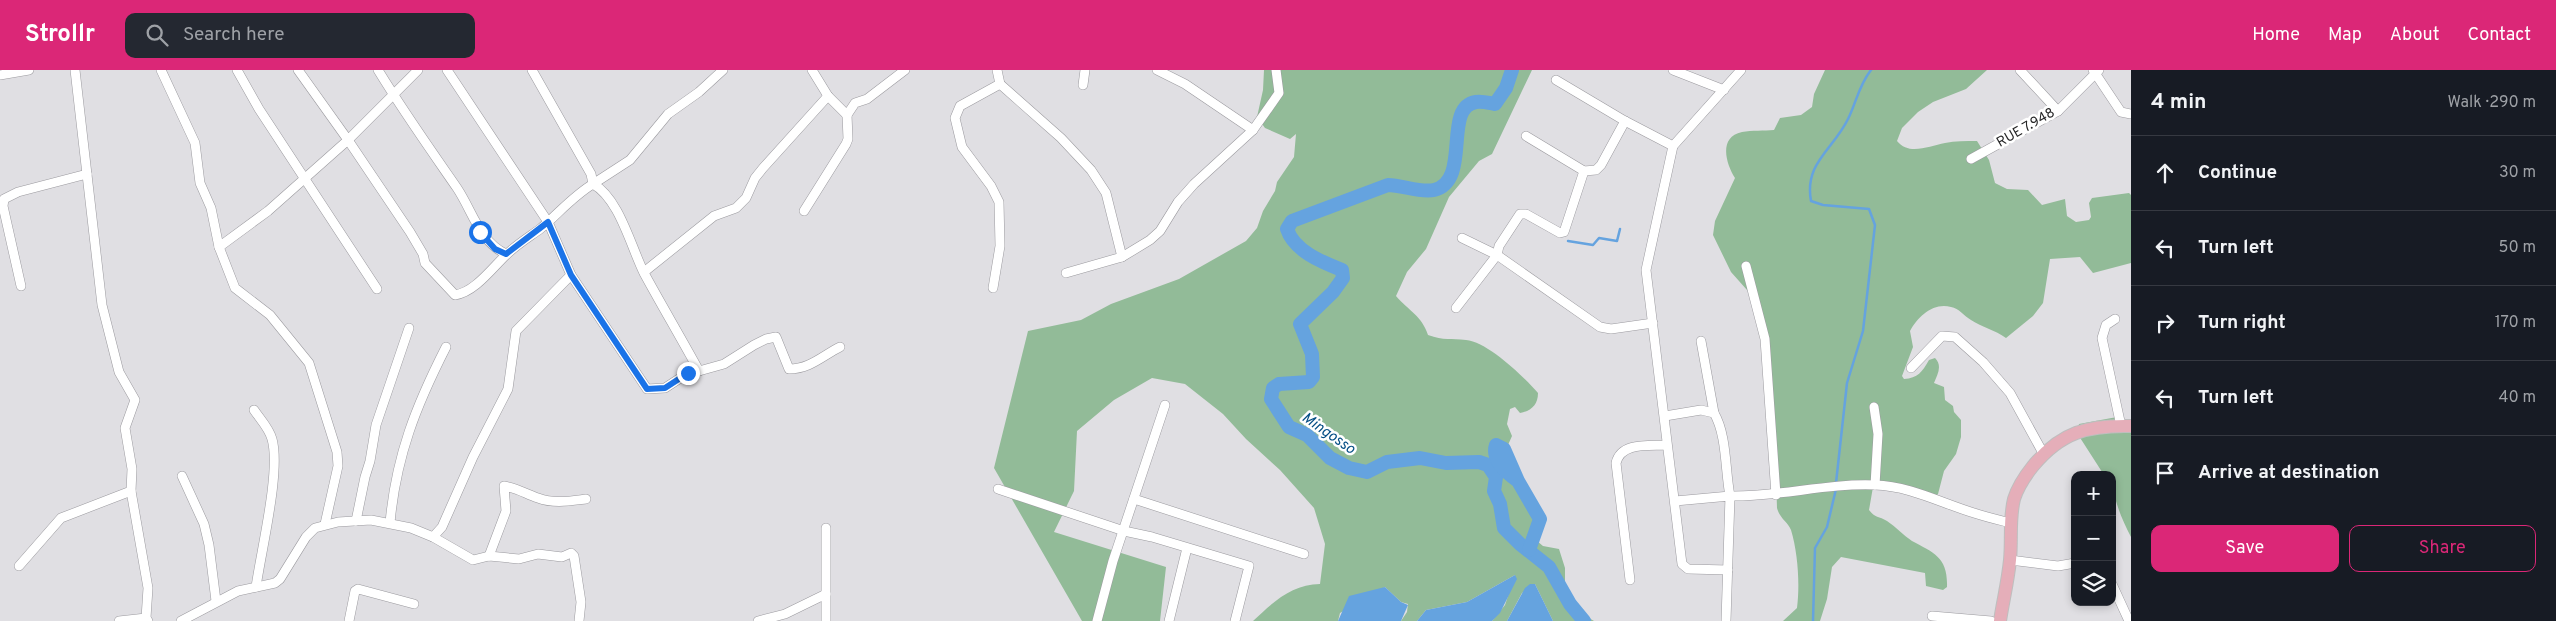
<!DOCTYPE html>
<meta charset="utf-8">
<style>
:root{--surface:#171b24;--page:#242831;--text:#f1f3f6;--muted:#9ea1a6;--line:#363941;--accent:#db2777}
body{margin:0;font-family:Overpass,sans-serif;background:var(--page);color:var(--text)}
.controls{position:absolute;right:15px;bottom:15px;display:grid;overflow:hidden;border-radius:10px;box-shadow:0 2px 8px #0003}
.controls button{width:45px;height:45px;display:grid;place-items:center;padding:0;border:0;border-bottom:1px solid var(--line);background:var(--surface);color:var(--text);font:25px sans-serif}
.stop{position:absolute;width:15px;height:15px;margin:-11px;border:4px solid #1a73e8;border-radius:50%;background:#fff}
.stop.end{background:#1a73e8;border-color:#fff;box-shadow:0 1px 5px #0008}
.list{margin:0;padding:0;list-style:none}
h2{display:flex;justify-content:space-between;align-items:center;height:65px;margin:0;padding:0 20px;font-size:21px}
h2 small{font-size:16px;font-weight:400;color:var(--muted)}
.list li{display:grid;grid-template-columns:32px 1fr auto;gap:15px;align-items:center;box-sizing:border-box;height:75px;padding:0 20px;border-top:1px solid var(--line)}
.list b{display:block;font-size:19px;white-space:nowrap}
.list em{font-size:16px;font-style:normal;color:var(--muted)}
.actions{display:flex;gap:10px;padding:15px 20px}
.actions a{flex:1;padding:11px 0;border:1px solid var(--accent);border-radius:10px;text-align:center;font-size:18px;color:var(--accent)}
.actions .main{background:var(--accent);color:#fff}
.icon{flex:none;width:28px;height:28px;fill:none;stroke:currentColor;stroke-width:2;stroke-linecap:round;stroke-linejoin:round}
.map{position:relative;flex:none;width:2131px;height:551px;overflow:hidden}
header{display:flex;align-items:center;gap:30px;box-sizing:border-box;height:70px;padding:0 25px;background:var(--accent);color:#fff}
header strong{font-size:24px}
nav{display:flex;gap:28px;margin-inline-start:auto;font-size:18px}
.search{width:350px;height:45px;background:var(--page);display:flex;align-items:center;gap:12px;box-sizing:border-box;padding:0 18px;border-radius:10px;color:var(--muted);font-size:19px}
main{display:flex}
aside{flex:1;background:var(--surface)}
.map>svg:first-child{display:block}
</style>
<header>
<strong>Strollr</strong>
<div class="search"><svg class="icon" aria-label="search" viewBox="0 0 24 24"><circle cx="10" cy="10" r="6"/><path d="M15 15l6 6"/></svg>Search here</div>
<nav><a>Home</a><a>Map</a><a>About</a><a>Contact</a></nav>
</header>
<main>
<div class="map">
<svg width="2131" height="551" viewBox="0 0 2131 551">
<rect width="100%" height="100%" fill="#e0dfe3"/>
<g fill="#92bb98">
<path d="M1264 0H1532L1492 84 1479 91 1449 127 1426 179 1407 202 1396 226C1409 241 1422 246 1428 265 1444 271 1451 268 1466 270 1488 272 1524 307 1538 323 1538 335 1531 341 1520 343L1515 337 1510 339 1507 354 1512 366 1508 375 1516 397 1542 445 1537 471 1543 476 1559 479 1565 498V519L1581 543 1594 551H1553L1535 514 1522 523 1507 551H1492L1505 535 1515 505 1467 532 1426 540 1417 551H1401L1407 542 1408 534 1401 532 1385 517 1340 543 1338 551H1253C1272 533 1292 514 1320 514L1325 474 1314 438 1280 400 1246 369 1223 344 1185 314 1152 308 1114 330 1077 361 1074 421 1054 462 1166 497 1160 551H1082L994 398 1028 261 1081 250 1111 234 1179 209 1246 171 1257 158 1263 141 1275 121 1277 112 1294 87 1296 64 1290 69 1265 58 1257 47 1263 20Z"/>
<path d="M1825 0H1987L1966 19 1933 32 1918 42 1902 58 1897 71C1909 86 1929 76 1945 73 1955 71 1966 71 1977 71L1989 90 1995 113 2007 119 2028 120 2042 135 2065 129 2067 146 2076 152 2089 150 2091 147 2089 133 2092 128 2129 123 2131 125V193L2093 203 2080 187 2050 189 2043 233 2033 246 2006 268C1995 260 1982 257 1971 250 1964 246 1959 238 1951 237 1934 232 1918 246 1910 261L1913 277 1902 306 1904 309C1918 308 1922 302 1929 290L1935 288C1943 296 1937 305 1934 313L1944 317 1945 330 1953 336 1954 342 1961 350V367L1956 384 1944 401 1938 424 1936 426 1873 417 1869 440C1875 448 1879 446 1887 451 1896 457 1903 465 1912 471 1934 483 1948 487 1947 517L1943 520 1926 516 1925 503 1841 487 1832 497 1827 529 1820 551H1783L1797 538C1800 515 1798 483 1791 460 1788 452 1780 449 1777 438L1774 344 1755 229 1731 202 1713 165 1715 151 1735 108C1726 94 1718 67 1742 62 1752 60 1764 61 1774 60L1780 48 1801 45 1812 37 1814 24Z"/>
<path d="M2117 347 2131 357V467C2121 448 2112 426 2112 405H2104L2077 363 2079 354Z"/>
</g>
<g fill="#65a3df">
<polygon points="1515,505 1517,509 1500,543 1492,551 1417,551 1426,540 1467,532"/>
<polygon points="1530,514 1535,514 1553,551 1507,551 1525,518"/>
<polygon points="1385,517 1401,532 1408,535 1401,551 1338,551 1349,526"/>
</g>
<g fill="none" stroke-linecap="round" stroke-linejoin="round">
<g stroke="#65a3df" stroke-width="2.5">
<polyline points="1568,171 1593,175 1599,168 1617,171 1620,159"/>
<path d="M1836 413 1847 313 1863 261 1875 155 1869 139 1823 135 1811 131C1804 93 1833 80 1848 49 1856 33 1859 15 1871 0"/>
<polyline points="1813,551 1815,478 1827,457 1836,419"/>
</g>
<g stroke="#65a3df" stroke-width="14">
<path d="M1512 0 1506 18 1495 34C1489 33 1482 31 1476 32 1442 37 1472 111 1434 120 1420 123 1402 115 1388 115L1292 151 1287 159C1294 181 1322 192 1342 200L1343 208 1333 222 1300 254 1312 284 1313 307 1309 312 1279 314 1273 318 1271 329 1289 357 1307 365 1330 388 1349 398 1367 402 1387 392 1420 388 1446 393 1479 392 1488 395 1496 407 1494 421 1500 434 1504 458 1520 474 1549 497 1570 534 1584 551"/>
<path d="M1518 411C1508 404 1491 390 1496 375L1504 379 1518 411 1540 449 1529 480"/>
</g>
<defs>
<g id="street">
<polyline points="75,0 102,235 119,302 135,330 125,358 132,399 131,421 148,518 146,548 148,551"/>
<polyline points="161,0 195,73 200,113 211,138 219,177 235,218 270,245 309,293 337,382 338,396 325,454"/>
<polyline points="237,0 259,39 377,219"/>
<polyline points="298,0 348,70 418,0"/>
<path d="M378 0C403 41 430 79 457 118 473 142 479 171 506 184"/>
<polyline points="532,0 591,104 593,114 630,90 668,44 699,22 723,0"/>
<polyline points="812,0 828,26 847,45 855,33 867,29 905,0"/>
<polyline points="997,0 1000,14 1061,68 1091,100 1106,123 1122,187"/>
<polyline points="1157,0 1185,14 1253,60"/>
<polyline points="1673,0 1724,20"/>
<polyline points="2020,0 2058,41"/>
<polyline points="2093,0 2121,42 2131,44"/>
<polyline points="0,5 29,0"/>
<polyline points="1556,10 1625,51 1673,76"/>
<polyline points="1083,15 1085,0"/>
<polyline points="1526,66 1584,101 1596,100 1601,95 1625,51"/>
<polyline points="1971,89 2058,41 2099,0"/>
<polyline points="804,141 846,74 848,69 847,45"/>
<polyline points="1462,168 1497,185 1600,257 1611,259 1653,253"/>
<path d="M219 177 268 141 348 70 410 162 423 184 425 193 455 225C475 222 492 198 506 185 516 175 529 167 540 159 558 144 573 126 593 114 619 128 631 177 644 203 662 236 681 268 699 301L688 303 665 318 647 319 571 205 548 152 447 0"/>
<polyline points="1746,196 1765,269 1776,425"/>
<polyline points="644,202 714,146 736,138 746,128 755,108 763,98 828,26"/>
<polyline points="1066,203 1122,187 1150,170 1160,161 1178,132 1194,114 1253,60 1279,23 1276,0"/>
<polyline points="21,216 3,136 4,129 18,122 87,104"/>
<polyline points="993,218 1000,176 999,132 991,116 962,77 955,48 960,36 1000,14"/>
<polyline points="1456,238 1497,185 1499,176 1520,144 1526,144 1560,163 1564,162 1584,101"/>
<polyline points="2115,249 2106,255 2102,268 2121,356"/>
<polyline points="1701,271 1714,343"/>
<polyline points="1911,298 1942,266 1955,267 1983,292 2010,323 2043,383"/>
<path d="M699 301 724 294 754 275 766 269 776 267 789 299C810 299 822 286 840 277"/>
<polyline points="1874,337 1878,364 1875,415"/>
<path d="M254 340C260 349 269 358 272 369 281 401 261 481 256 517"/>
<path d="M1665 346 1701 340 1714 343C1727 365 1725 400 1730 426 1779 427 1826 413 1875 415 1910 416 1941 433 1974 443 1986 447 1999 450 2011 453"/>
<polyline points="182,406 204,454 209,475 216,531"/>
<polyline points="998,419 1124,461 1152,467 1249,496 1235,551"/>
<polyline points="1134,429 1304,484"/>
<polyline points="1675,431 1730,426 1726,551"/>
<polyline points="356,451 365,407 370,391 376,355 409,258"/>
<path d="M390 453C396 386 416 336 446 277"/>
<polyline points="826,458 826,551"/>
<polyline points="433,467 442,457 473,387 508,319 516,261 571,205"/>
<path d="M489 486 506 441 504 416C517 418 526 424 538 428 554 434 570 431 586 429"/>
<polyline points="2010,490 2058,496 2075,493"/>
<polyline points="19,496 61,448 131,421"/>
<polyline points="1728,500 1688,499 1682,494 1646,200 1673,76 1741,0"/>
<path d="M1630 510 1616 393C1621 372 1648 376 1666 375"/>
<polyline points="2112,514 2129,551"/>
<polyline points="1932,546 1991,551"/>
<polyline points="119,551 146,548"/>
<polyline points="181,551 238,521 275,513 280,509 306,467 315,458 338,452 371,450 411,458 433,467 473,490 489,486 519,489 538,484 562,487 571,483 574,486 581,532 579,551"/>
<polyline points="349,551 355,521 358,519 414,534"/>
<polyline points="758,551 785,544 826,524"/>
<polyline points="1097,551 1113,491 1165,335"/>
<polyline points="1169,551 1187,478"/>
</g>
<path id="primary" d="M2000 551C2003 531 2008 511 2010 490 2012 470 2009 449 2014 429 2018 416 2025 406 2033 396 2061 362 2088 355 2131 356"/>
</defs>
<use href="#street" stroke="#9b9a9f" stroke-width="10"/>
<use href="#primary" stroke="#bebebe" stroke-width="14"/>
<use href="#street" stroke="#fff" stroke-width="9"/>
<use href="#primary" stroke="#e5aeb9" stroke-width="12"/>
</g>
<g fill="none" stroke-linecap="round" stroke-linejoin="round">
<polyline stroke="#1a73e8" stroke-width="6" points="480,162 495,179 506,184 548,152 571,205 647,319 665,318 688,303"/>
</g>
<g text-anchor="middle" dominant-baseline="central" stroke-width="5" stroke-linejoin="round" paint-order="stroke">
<g font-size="14" fill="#262627" stroke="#fff">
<text transform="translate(2026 58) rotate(-30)">RUE 7.948</text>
</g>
<g font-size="15" font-style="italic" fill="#054e85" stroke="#fff">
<text transform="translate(1328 364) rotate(35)">Mingosso</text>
</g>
</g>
</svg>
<div class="controls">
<button>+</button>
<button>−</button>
<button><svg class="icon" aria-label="layers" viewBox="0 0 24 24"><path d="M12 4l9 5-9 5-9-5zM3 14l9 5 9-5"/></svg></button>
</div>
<div class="stop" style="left:480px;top:162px"></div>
<div class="stop end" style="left:688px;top:303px"></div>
</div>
<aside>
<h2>4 min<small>Walk · 290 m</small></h2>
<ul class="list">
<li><svg class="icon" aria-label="ahead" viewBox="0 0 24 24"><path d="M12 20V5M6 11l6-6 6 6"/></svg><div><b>Continue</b></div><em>30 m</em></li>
<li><svg class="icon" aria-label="left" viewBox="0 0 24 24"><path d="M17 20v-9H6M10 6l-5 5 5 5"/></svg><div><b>Turn left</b></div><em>50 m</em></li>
<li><svg class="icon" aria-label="right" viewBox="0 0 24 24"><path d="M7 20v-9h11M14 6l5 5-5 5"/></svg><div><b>Turn right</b></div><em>170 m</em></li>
<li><svg class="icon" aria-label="left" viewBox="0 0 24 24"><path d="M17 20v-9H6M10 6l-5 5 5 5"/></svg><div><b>Turn left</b></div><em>40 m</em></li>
<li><svg class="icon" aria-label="arrive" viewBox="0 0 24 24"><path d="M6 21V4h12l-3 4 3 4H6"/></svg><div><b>Arrive at destination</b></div></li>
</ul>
<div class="actions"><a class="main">Save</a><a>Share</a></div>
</aside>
</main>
